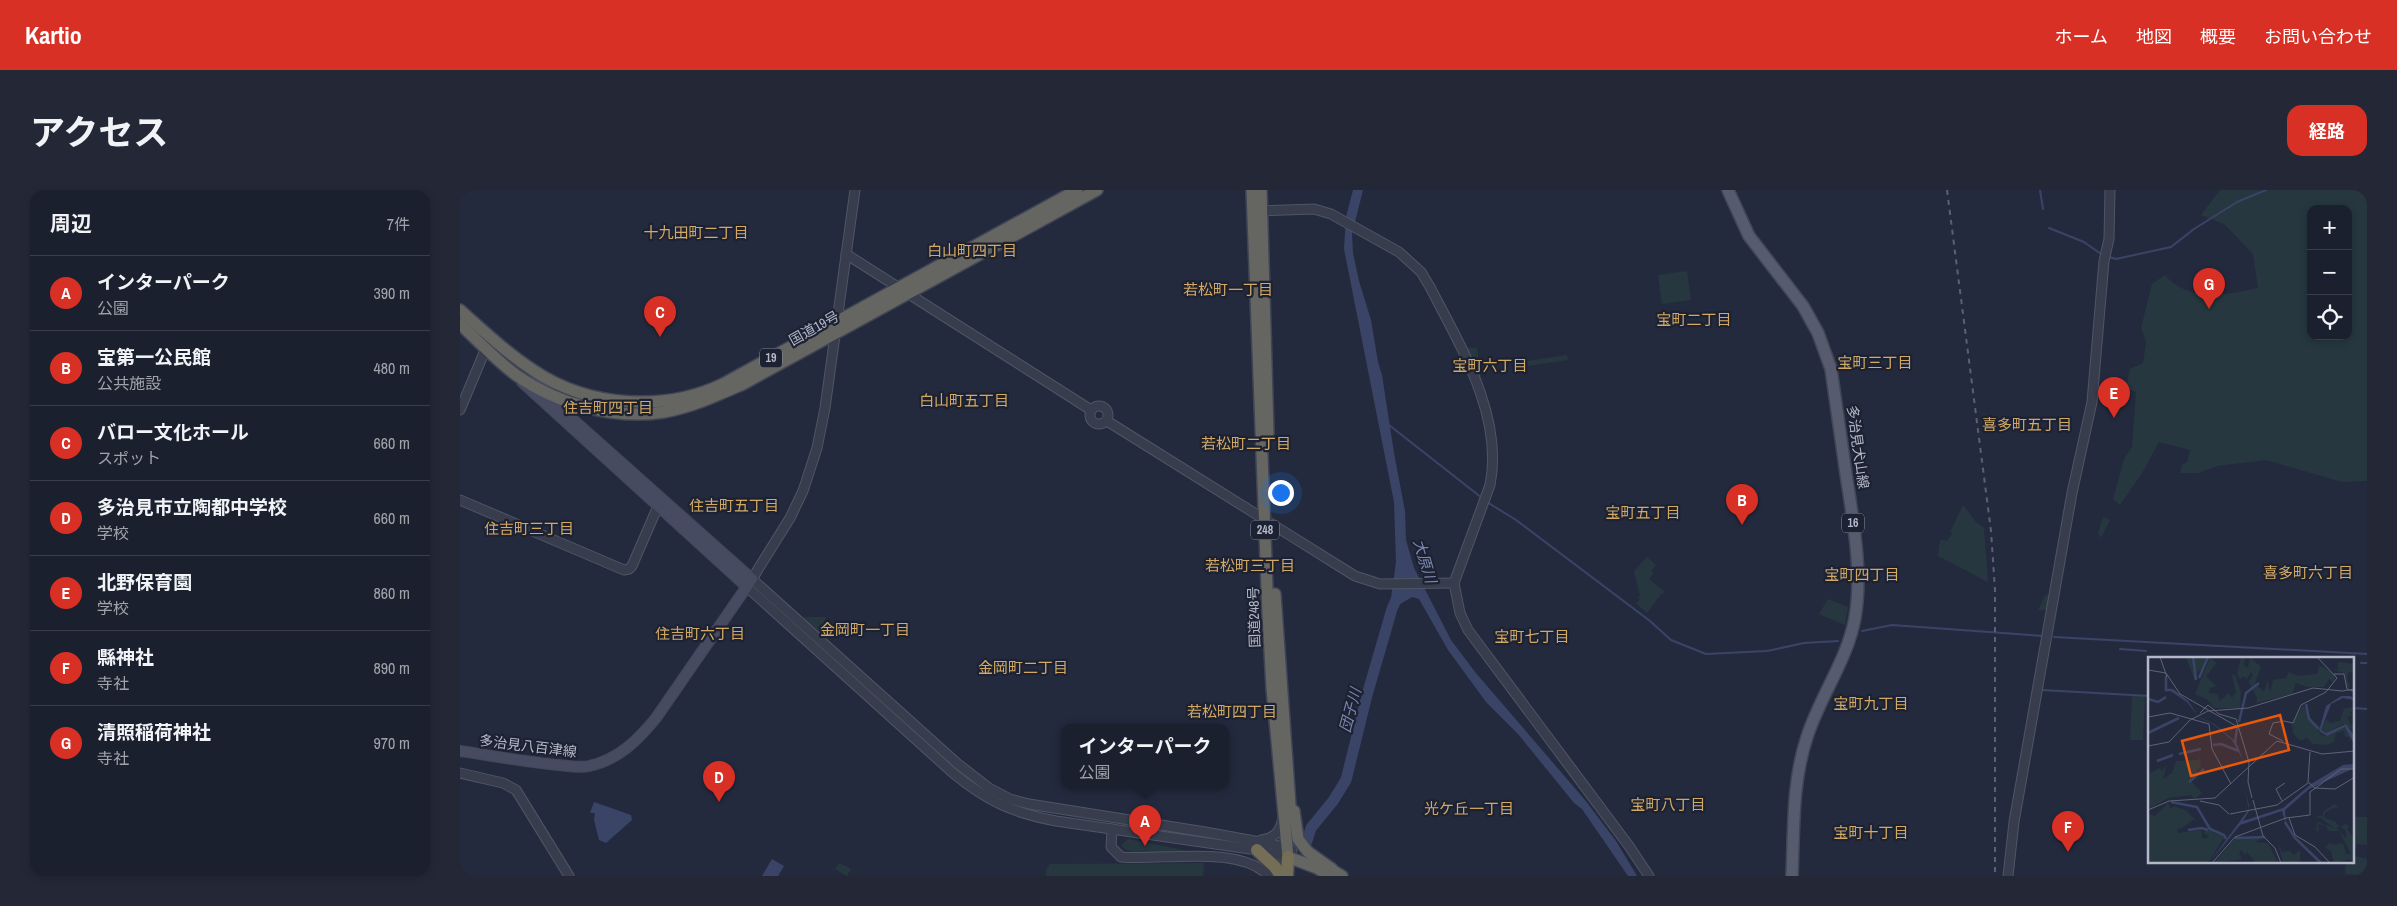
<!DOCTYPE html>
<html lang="ja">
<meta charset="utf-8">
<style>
:root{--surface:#1b202e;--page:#242836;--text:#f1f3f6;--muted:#a0a3aa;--line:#393e4a;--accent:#d93025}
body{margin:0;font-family:"Archivo Narrow","Noto Sans JP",sans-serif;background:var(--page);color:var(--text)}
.controls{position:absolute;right:15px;top:15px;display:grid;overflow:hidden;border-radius:10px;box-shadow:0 2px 8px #0003}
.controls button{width:45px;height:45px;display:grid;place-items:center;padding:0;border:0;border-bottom:1px solid var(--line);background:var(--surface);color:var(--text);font:25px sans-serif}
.you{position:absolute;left:820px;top:302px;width:18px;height:18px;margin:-12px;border:4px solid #fff;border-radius:50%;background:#1a73e8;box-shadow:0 0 0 8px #1a73e833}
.badge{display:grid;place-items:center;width:32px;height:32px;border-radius:50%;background:var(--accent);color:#fff;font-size:16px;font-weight:700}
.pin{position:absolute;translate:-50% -41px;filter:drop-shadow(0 1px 2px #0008)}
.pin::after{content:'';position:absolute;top:26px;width:18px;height:15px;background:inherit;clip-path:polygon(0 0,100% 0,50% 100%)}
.popup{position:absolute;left:601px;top:534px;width:168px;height:65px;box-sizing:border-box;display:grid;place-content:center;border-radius:10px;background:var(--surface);filter:drop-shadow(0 1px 4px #0005);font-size:16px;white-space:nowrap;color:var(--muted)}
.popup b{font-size:19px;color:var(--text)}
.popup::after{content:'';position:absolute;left:50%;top:100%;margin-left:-10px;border:10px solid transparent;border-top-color:var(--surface)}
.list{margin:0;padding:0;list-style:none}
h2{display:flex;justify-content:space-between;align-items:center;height:65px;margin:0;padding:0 20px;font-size:21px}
h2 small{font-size:16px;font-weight:400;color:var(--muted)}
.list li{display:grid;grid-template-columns:32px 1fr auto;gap:15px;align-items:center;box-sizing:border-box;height:75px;padding:0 20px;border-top:1px solid var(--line)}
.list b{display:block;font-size:19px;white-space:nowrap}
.list p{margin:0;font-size:16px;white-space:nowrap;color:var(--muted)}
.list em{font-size:16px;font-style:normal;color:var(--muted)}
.icon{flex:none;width:28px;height:28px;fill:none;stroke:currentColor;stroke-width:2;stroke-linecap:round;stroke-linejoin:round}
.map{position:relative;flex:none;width:1907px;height:686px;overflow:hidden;border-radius:15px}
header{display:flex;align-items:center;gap:30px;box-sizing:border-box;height:70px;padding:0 25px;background:var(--accent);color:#fff}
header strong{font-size:24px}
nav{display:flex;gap:28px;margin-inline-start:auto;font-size:18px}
.intro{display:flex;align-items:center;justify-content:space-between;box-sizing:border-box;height:120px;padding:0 30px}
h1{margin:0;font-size:35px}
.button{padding:12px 22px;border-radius:15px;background:var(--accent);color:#fff;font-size:18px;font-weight:700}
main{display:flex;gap:30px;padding:0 30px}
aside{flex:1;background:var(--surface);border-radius:15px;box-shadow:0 2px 8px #0003}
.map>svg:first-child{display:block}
</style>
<header>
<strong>Kartio</strong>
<nav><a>ホーム</a><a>地図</a><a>概要</a><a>お問い合わせ</a></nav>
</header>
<div class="intro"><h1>アクセス</h1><a class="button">経路</a></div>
<main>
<aside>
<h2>周辺<small>7件</small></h2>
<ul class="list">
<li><span class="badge">A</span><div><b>インターパーク</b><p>公園</p></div><em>390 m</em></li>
<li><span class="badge">B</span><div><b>宝第一公民館</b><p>公共施設</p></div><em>480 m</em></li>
<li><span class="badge">C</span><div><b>バロー文化ホール</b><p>スポット</p></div><em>660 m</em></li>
<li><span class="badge">D</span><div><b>多治見市立陶都中学校</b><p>学校</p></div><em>660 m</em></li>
<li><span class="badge">E</span><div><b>北野保育園</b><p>学校</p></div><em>860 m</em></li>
<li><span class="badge">F</span><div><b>縣神社</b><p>寺社</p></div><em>890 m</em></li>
<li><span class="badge">G</span><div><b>清照稲荷神社</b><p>寺社</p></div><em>970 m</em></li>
</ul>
</aside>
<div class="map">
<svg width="1907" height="686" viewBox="0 0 1907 686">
<rect width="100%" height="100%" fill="#242a3e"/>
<g fill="#26373f" fill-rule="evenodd">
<path d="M1760 0H1907V291L1882 292 1806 270 1757 276 1738 283H1720L1722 275 1727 272 1730 260 1699 252 1682 283 1660 315 1653 309 1664 269 1672 257 1676 202 1666 198 1670 179 1683 173 1686 152 1681 138 1692 94 1705 85C1729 113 1767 105 1798 98L1793 64 1764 34 1741 25ZM1851 19H1888V146H1851Z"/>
<polygon points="1227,81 1231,110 1202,114 1198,85"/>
<polygon points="1005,157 1017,158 1021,189"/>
<polygon points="1107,165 1108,170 1068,176 1067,171"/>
<polygon points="1503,315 1516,332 1524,338 1528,392 1478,366 1480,350 1487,351 1493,343 1490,342"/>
<polygon points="1643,327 1650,330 1641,348 1638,343"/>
<polygon points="1187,367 1196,375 1191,380 1194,383 1189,389 1205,402 1201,404 1187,423 1176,413 1180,410 1178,407 1180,405 1174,381"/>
<polygon points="1586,404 1590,407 1587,420 1578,420"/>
<polygon points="1368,409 1388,417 1385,435 1359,424"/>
<polygon points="343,427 366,427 362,444"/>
<polygon points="1672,506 1685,506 1683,550 1670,550"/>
<polygon points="1893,627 1907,627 1907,655 1897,654 1894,659 1894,666 1907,669 1907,686 1885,684 1886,672 1893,672"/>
<path d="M668 649 739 663C721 663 671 670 661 655Z"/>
<polygon points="379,673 391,679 387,686 375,679"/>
<polygon points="744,673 743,686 586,686 586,680 590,674"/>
</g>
<g fill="#3a4466">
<polygon points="893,0 903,0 892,44 893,63 899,91 911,130 918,172 922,185 934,263 945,321 946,350 954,378 991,450 1015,482 1125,610 1156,651 1177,686 1168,686 1122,619 1114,613 1058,544 1026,512 988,460 959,409 952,407 940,412 931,408 936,372 934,312 884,59 886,27"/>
<polygon points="134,612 171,625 172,630 146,653 139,650 134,630 135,623 130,623"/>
<polygon points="312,669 324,676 318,686 302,686"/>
</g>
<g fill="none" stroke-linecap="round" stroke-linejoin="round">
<g stroke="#3a4466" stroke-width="2">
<polyline points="1580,0 1583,19"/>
<polyline points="1589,38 1624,52 1641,64"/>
<polyline points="1649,67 1656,69 1711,57 1734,39 1777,12 1806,0"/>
<polyline points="929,235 1022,308"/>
<polyline points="1027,312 1056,330 1190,431 1211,450 1246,464 1307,461 1344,453 1378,451"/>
<polyline points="1402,441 1432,435 1583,446"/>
<polyline points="1594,447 1907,464"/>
<polyline points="1660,459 1686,461"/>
<polyline points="1781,467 1794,468"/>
<polyline points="1901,473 1907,473"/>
<polyline points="1582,500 1690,506"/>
<polyline points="1893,518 1907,519"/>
</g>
<polyline stroke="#3a4466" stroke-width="11" points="847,651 851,638 873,611 886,590 907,505 932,419 936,410 948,403"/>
<defs>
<g id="tertiary">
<polyline points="395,0 365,218 357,258 343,301 330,328 292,389 498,574 529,598 550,609 569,614 745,642 812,654 832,660"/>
<path d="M797 21 854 19 871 24 939 62 961 82 970 97C1000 155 1044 227 1030 295L994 393 1000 423 1008 440 1169 656 1189 686"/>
<polyline points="386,64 631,220"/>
<circle cx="639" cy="225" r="9"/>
<polyline points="0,220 26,158"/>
<polyline points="647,231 895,386 920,394 994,393"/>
<polyline points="0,310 164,380 169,379 172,376 198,316"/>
<path d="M287 397 493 583C527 611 553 623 596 631L797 660 828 667"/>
<polyline points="0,583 43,593 56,600 109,686"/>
<path d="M652 639 651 657 661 667C703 671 778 654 809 686"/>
<path d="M801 650C815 648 820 642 823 628"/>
<polyline points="1548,686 1554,632 1612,303 1632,212 1644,71 1649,49 1650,0"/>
</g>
<g id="secondary">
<polyline points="62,192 287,397"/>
<path d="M0 561C33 566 66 572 99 575 108 576 120 578 129 576 158 570 178 550 196 528L292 389 109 226 75 184"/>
</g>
<path id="primary" d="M1268 0 1289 46 1343 116 1358 143 1371 179C1376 214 1381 249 1386 284 1393 331 1403 381 1395 428 1387 471 1360 506 1347 547 1332 592 1334 639 1332 686"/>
<g id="trunk">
<polyline points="792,0 808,424 812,498 828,667 857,678 870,686"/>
<polyline points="801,0 808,243"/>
<path d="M0 120C58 172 99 212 182 212 210 212 238 206 263 194L617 0"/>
<path d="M0 134C18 151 36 170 56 185 97 214 154 230 204 222 232 217 258 205 283 194L637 0"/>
<polyline points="815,404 831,629"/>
<polyline points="834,621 838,649 848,662 872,679"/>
<polyline points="865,676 882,686"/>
</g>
<g id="motorway">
<polyline points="797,660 815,677 821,686"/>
<polyline points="827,686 828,667"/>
</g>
</defs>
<use href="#tertiary" stroke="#505566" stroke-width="11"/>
<use href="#secondary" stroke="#414657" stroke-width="12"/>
<use href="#primary" stroke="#414657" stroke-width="14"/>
<use href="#trunk" stroke="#404556" stroke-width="14"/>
<use href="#motorway" stroke="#404556" stroke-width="15"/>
<use href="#tertiary" stroke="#383d4e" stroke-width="9"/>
<use href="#secondary" stroke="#474b61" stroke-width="10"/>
<use href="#primary" stroke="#565c6e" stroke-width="11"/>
<use href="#trunk" stroke="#656562" stroke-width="11"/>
<use href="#motorway" stroke="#746e56" stroke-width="12"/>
<polyline stroke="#5b6075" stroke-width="2" stroke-dasharray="5 5" stroke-linecap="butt" points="1487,0 1531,341 1535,400 1535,686"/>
</g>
<g text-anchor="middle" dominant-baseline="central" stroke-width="4.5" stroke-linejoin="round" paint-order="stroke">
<g fill="#1d2233" stroke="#878b9c" stroke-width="1">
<rect x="300" y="158.5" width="22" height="19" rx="4"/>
<rect x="1382" y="323.5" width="22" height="19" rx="4"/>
<rect x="791" y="330.5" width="28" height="19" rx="4"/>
</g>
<g font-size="12" font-weight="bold" fill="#b4b8c9">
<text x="311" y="168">19</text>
<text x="1393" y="333">16</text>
<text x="805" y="340">248</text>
</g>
<g font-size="14" fill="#b4b8c9" stroke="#1d2233">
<text transform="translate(354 138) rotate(-29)">国道19号</text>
<text transform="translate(1398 257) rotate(82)">多治見犬山線</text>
<text transform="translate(794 427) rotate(-92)">国道248号</text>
<text transform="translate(68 556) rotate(7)">多治見八百津線</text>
</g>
<g font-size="15" fill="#d3aa65" stroke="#1d2233">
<text x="236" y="42">十九田町二丁目</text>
<text x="512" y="60">白山町四丁目</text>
<text x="768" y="99">若松町一丁目</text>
<text x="1234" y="129">宝町二丁目</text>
<text x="1415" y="172">宝町三丁目</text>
<text x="1030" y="175">宝町六丁目</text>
<text x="504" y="210">白山町五丁目</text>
<text x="148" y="217">住吉町四丁目</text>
<text x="1567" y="234">喜多町五丁目</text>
<text x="786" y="253">若松町二丁目</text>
<text x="274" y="315">住吉町五丁目</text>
<text x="1183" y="322">宝町五丁目</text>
<text x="69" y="338">住吉町三丁目</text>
<text x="790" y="375">若松町三丁目</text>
<text x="1848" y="382">喜多町六丁目</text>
<text x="1402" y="384">宝町四丁目</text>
<text x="405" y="439">金岡町一丁目</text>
<text x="240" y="443">住吉町六丁目</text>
<text x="1072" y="446">宝町七丁目</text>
<text x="563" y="477">金岡町二丁目</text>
<text x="1411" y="513">宝町九丁目</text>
<text x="772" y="521">若松町四丁目</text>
<text x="1208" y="614">宝町八丁目</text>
<text x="1009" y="618">光ケ丘一丁目</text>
<text x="1411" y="642">宝町十丁目</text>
</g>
<g font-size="15" font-style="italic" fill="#7c88b0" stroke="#1d2233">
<text transform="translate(965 371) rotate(73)">大原川</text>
<text transform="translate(890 520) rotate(-75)">団子川</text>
</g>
</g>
<g transform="translate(1688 467)">
<rect width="206" height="206" fill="#242a3e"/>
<path d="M38 0H58L57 8 48 17 47 24ZM93 0H97L96 8 100 11 102 0 113 10 107 26 116 35 120 23 122 36 125 23 138 21 141 15 150 19 169 17 171 8 188 18 185 25 181 22 176 30H159L148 26 144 37 108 46 109 41 101 25 105 17 103 15 99 22 95 19 92 22 89 17ZM62 1 69 6 58 19 68 29 62 31 61 36 69 37 72 44 80 36 84 41 88 35 84 18H87L93 34 92 51H66L60 43 47 37ZM190 5 206 7V16L201 15 199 20 202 30 206 29 198 31 196 16 184 12 190 13ZM155 48 173 78 179 79 181 75 197 70 201 74 205 85 203 81 200 85 202 80H197L196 74 188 76 186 85 179 88 165 87 158 80 154 84 150 82 145 76 144 67ZM206 50 202 57 206 58 199 60 203 68 206 66V74L195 67 178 76 172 73 179 62 182 66 192 64 196 52ZM52 100 53 111 48 113 52 116 43 124 54 136 47 142 43 138 20 141 0 152V117L12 111 14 114 19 108 15 122 24 116 28 104 50 103ZM20 146 23 152 26 149 39 154 48 164 45 163 32 172 29 171 30 176 53 173 55 182 61 180 55 175 65 171V176L77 179 60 206H0V157L7 159ZM186 147 190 149 192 153 189 150 183 152 176 157 177 161 188 165 191 170 188 171 198 181V174L193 170 197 167 201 169 199 172 206 182V206L202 202 186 206 183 194 177 190 182 186 186 188 195 186 198 197H203L191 174H181L178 169 170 167 171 174H168L169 165 186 171 173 161H168L171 158 175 160V155ZM105 180 115 181 107 185 120 186 130 206H108L99 195 97 198 93 193 91 197 94 202 66 206 87 181ZM130 186 134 195 142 194 145 198 152 193V206H135Z" fill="#26373f"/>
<path d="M25 32 40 44 51 60 66 67 88 85 95 103V125L101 149V154L95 164 135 151 163 127 195 108 206 107V111L161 132 137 153 138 168 134 154 92 168 61 206 101 152 95 124V103L84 83 65 67 52 61 39 45 21 33ZM193 39H203L206 43 195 41 183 47 173 73 178 76 198 67 206 78V87L197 70 179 79 171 74 178 49Z" fill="#3a4466"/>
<path fill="none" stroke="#3a4466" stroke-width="2.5" d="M45 0 48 23M18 19V33H24M51 21 60 0M0 42 10 45 18 40M158 47 161 62 171 72M91 65 98 36 111 26M0 76 31 61M87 86 89 71M65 88 73 87 91 94M31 97 53 92M9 104 25 98M41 125 56 112M23 145 49 150 62 172 76 178 78 182M137 165 147 181 173 206M40 173 54 171 60 173M87 181 117 180"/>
<path fill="none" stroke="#5e6376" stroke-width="1" d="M12 0 19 20M0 13 18 16 32 37 90 70M186 17H196L199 32 207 35M52 56 60 48 71 57 88 62 101 105 100 125 104 141M0 60 22 56 61 67 64 92 83 127M135 84 121 77 125 66 136 64 145 66 153 48 178 35 189 21 169 0M0 89 21 85 42 63 60 54 100 51 165 31 194 34 207 32M162 95 160 125 167 131 187 132 207 120M105 143 115 179 127 191 133 206M52 144 71 148 81 157M134 144 128 132 137 126M0 153 21 144 67 141 129 84 174 97 207 94M82 157 129 148 160 126M141 161 147 178 167 190 182 206M64 206 87 180 138 161 162 158V135L193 112H207"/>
<path fill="#e8590c" fill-opacity="0.15" stroke="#e8590c" stroke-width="2.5" d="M132 58 141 93 43 119 34 84Z"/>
<rect width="206" height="206" fill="none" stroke="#b4b8c9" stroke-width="2.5"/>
</g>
</svg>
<div class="controls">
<button>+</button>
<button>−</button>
<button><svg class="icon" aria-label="locate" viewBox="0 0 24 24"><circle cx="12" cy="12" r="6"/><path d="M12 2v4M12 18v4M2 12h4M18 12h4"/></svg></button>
</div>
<div class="you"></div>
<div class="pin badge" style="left:685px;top:656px">A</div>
<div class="popup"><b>インターパーク</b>公園</div>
<div class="pin badge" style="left:1282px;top:335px">B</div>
<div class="pin badge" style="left:200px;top:147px">C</div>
<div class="pin badge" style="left:259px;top:612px">D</div>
<div class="pin badge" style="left:1654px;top:228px">E</div>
<div class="pin badge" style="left:1608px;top:662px">F</div>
<div class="pin badge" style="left:1749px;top:119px">G</div>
</div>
</main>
